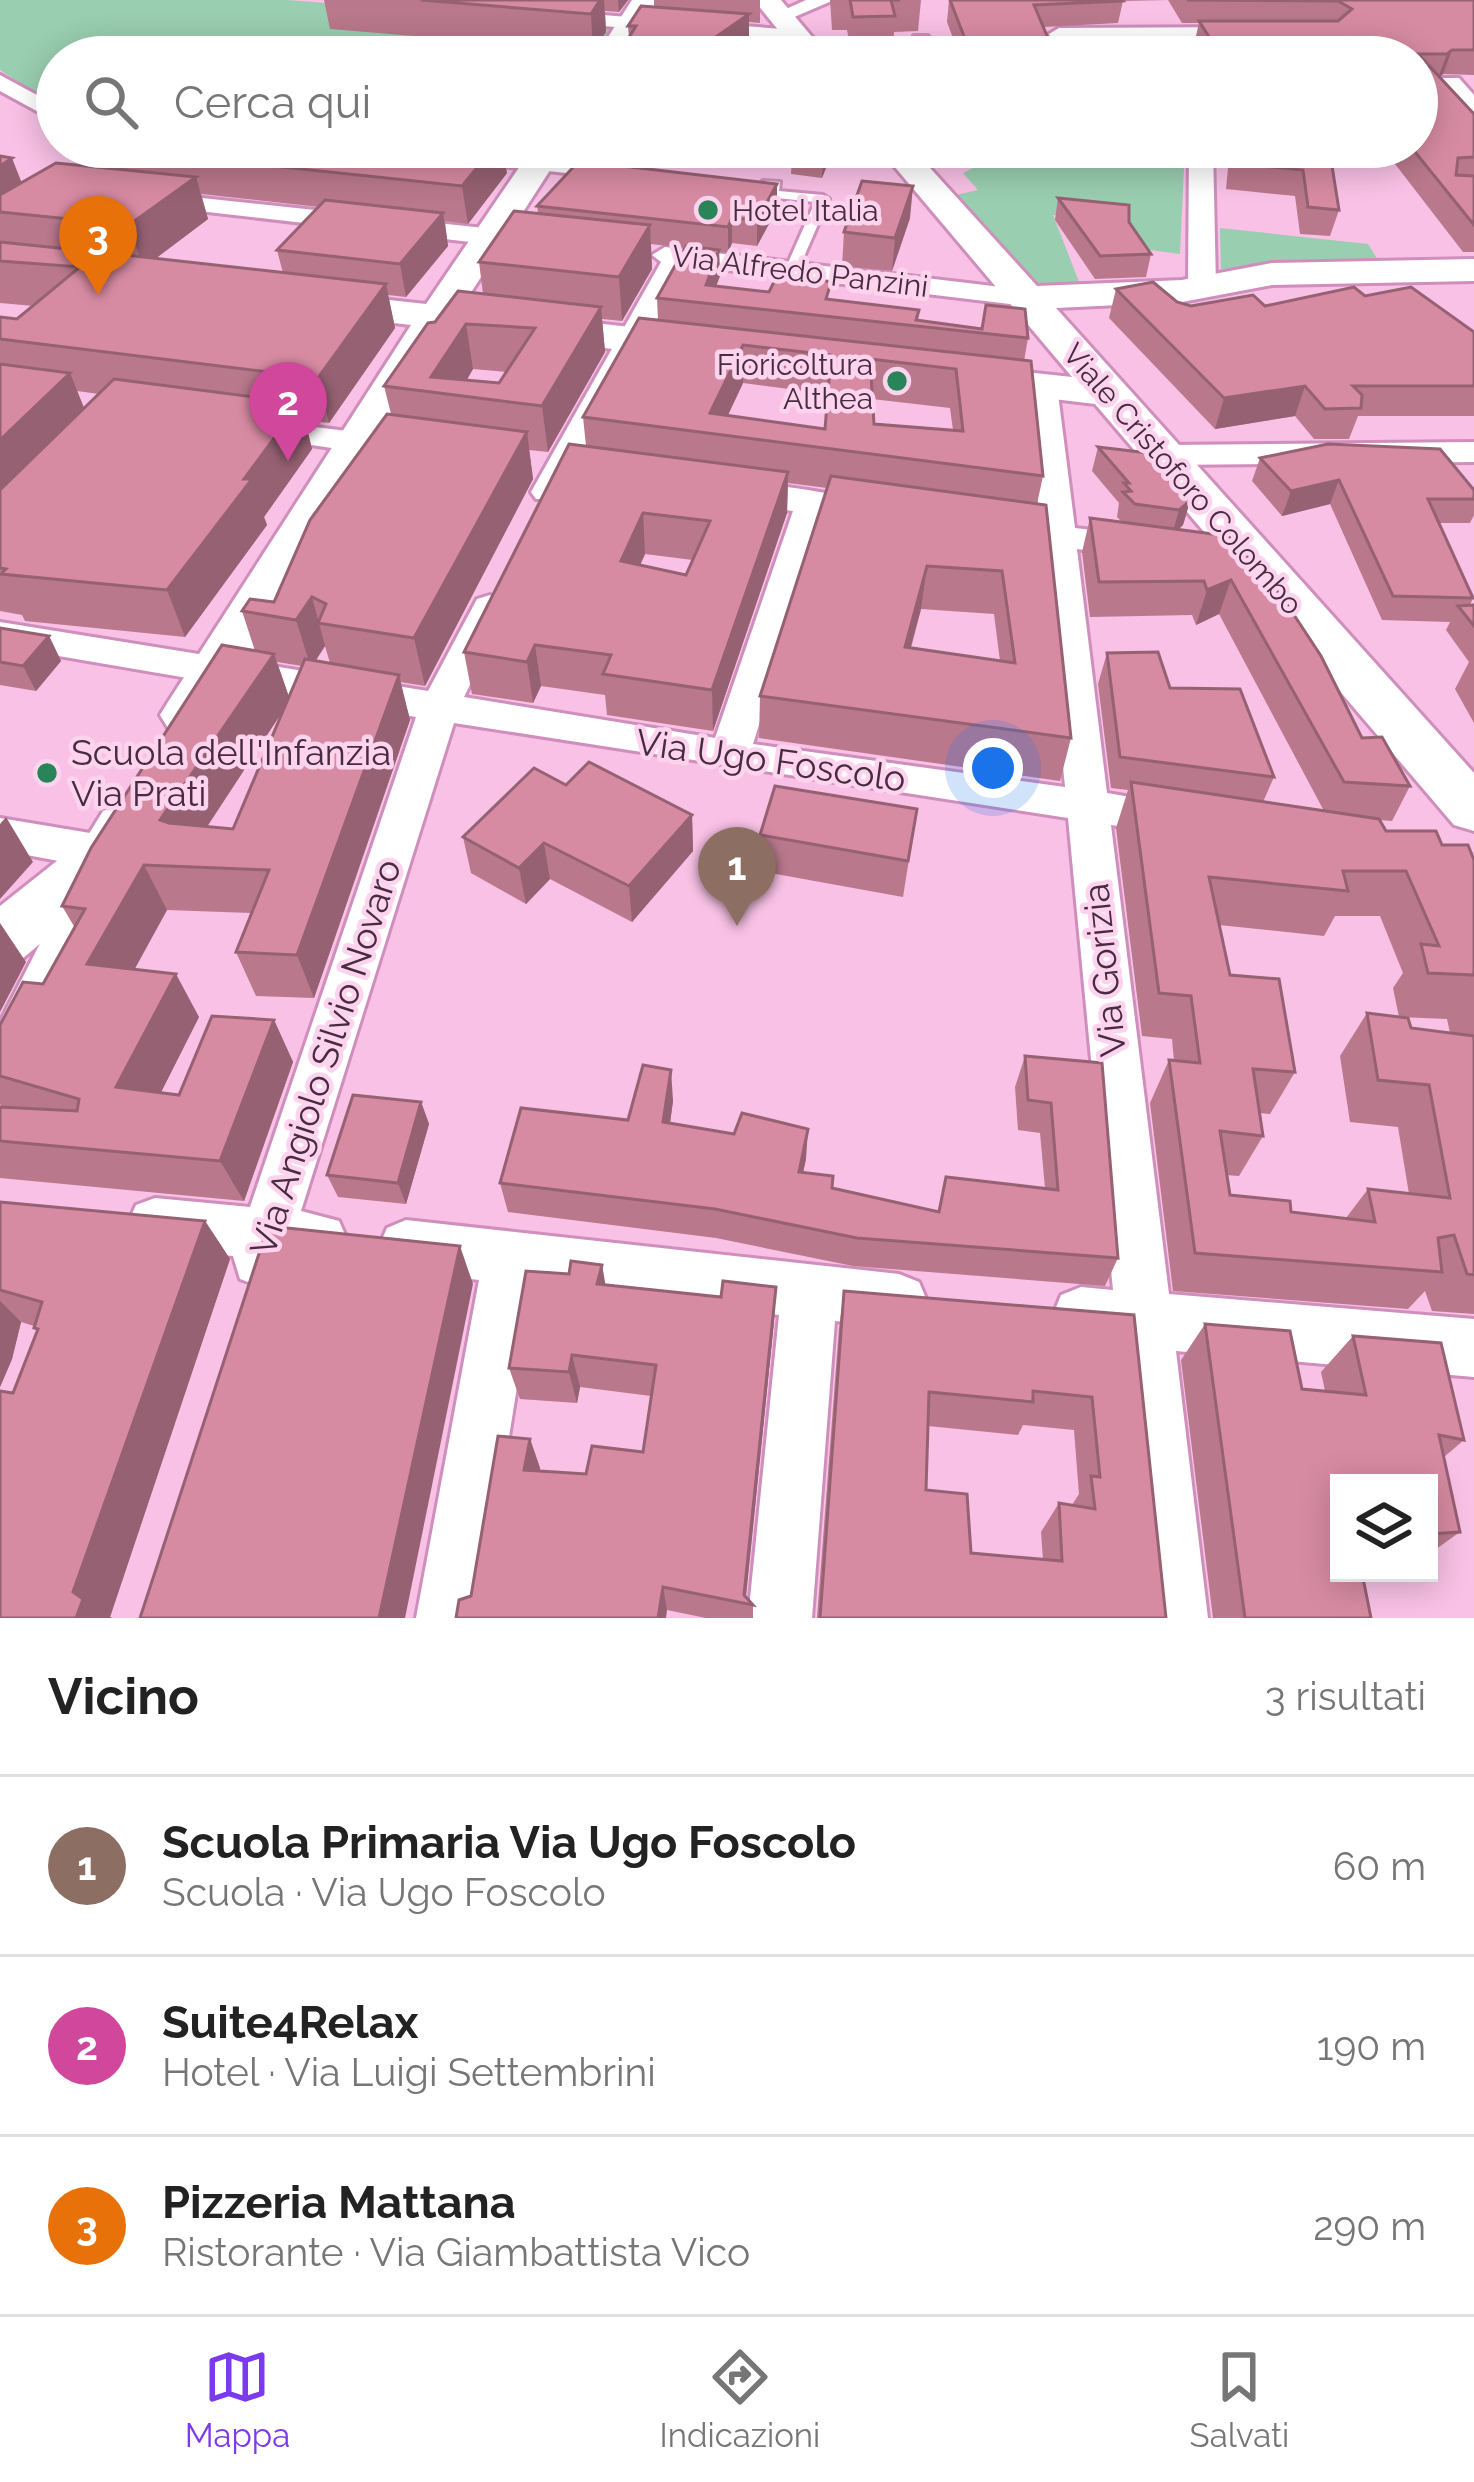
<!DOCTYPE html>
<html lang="it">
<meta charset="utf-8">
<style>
:root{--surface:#fff;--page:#f6f6f6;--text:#222;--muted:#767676;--line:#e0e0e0;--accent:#7c3aed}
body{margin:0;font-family:Raleway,sans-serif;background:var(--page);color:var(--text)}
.controls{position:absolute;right:36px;bottom:36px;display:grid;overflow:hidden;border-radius:0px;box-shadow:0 6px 30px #0003}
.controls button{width:108px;height:108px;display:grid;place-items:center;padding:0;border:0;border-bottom:3px solid var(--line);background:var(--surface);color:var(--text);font:60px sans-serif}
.you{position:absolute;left:993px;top:768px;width:42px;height:42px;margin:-30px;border:9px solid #fff;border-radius:50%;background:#1a73e8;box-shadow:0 0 0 18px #1a73e833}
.badge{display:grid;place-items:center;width:78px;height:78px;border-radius:50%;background:var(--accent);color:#fff;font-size:39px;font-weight:700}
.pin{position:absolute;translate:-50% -99px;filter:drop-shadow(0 3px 6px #0008)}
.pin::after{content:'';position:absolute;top:63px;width:42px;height:36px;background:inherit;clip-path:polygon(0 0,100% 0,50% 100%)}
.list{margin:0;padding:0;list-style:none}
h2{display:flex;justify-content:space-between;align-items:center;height:156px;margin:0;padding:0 48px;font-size:51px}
h2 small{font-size:39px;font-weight:400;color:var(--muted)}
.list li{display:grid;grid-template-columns:78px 1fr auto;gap:36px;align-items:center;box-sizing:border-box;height:180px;padding:0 48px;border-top:3px solid var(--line)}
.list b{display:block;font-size:45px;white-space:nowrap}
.list p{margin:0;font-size:39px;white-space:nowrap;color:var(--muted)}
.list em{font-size:39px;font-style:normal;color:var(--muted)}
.icon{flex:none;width:66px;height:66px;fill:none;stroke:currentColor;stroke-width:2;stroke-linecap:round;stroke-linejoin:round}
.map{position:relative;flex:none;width:1474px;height:1618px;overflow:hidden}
.search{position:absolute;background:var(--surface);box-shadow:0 6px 30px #0003;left:36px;right:36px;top:36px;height:132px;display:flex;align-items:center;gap:30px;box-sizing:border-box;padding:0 42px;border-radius:66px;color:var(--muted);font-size:45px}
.sheet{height:696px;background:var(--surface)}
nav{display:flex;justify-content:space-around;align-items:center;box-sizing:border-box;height:168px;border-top:3px solid var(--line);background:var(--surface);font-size:33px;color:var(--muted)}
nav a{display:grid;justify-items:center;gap:6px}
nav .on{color:var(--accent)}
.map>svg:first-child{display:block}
</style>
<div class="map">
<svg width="1474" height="1618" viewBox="0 0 1474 1618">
<rect width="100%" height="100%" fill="#f8c1e5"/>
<g fill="#9aceb0">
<polygon points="0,0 288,0 618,26 596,57 57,57 57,107 0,70"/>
<polygon points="974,147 1185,147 1180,254 1135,248 1129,221 1053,215 1081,287 1039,290 956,195 978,190 963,173 979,165"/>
<polygon points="1220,228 1368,244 1380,263 1221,269"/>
</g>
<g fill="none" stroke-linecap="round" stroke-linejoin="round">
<defs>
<polygon id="lane" points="763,181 780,182 779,191 823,195 829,199 796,275 784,272 815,202 767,197 768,188 763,187"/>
<g id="street">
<polygon points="806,0 834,0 785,21 768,17"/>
<polygon points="551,11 795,30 805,36 795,42 544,21 541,17"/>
<polygon points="1252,27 1259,29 1259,37 1071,40 1078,57 1056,57 1049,34 1059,28"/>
<polygon points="914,36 928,36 940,57 918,57"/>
<polygon points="0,75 57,106 57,122 0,91"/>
<polygon points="1443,78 1459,78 1474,95 1474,115 1443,88"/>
<polygon points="448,147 571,159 591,147 620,147 575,174 439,159 439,149"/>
<polygon points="1189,147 1213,147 1216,286 1202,294 1188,286"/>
<polygon points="146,192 531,233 544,241 531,249 137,204 134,199"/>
<polygon points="665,247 1027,290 1041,298 1027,306 686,265 565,492 560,499 536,499 531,492 661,262 652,255"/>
<path d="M1042 377 1057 386 1075 528 1143 536 1160 547 1143 558 1077 549 1107 793 1190 807 1196 818 1190 829 1175 834 1111 825 1169 1294 1474 1319V1377L1176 1351 1208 1618H1144L1118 1346 1061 1335 1053 1315 1061 1295 1081 1287 1113 1290 1068 818 454 723 301 1211 339 1221 347 1239 339 1257 320 1265 286 1261 278 1279 259 1286 240 1279 233 1256 155 1248 136 1241 128 1223 136 1205 155 1198 250 1207 416 717 0 646V622L428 691 477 599 490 595 508 607 464 697 715 738 793 511 729 502 712 492C718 484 717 483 727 482 750 480 881 498 892 512L875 522 825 515 753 744 1065 787 1042 545 985 536 980 529 997 519 1040 524 1027 386Z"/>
<polygon points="253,419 394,437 410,447 394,457 242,435 237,428"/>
<polygon points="1474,442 1474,462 1167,465 1151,455 1167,445"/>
<polygon points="0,818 108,836 123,841 130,853 17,1086 0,1093 0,1022 80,865 0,850"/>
<polygon points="406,1220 899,1274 919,1282 927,1301 919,1320 899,1328 835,1321 812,1618 748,1618 779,1315 533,1287 480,1618 416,1618 479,1280 406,1272 387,1264 379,1246 387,1228"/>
</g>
<g id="secondary">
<polygon points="632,0 658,0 623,57 595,57"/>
<polygon points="754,0 781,0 829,57 800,57"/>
<polygon points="533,147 565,147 461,308 701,335 715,339 721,347 715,355 701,359 447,330 206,728 187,734 168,728 160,715 168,702 411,325 316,314 297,303 316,292 426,304"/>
<polygon points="878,147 911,147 1037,286 1182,280 1272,263 1474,259 1474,281 1272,285 1182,302 1056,308 1474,773 1474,831 1454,825 1095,404 946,386 940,377 946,368 960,365 1072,377"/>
<polygon points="123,804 143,811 152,826 129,869 22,959 0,966 0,906 87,837 103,811"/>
</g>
</defs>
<use href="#lane" stroke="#cf8ebb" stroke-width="6"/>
<use href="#street" stroke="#cf8ebb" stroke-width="6"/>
<use href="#secondary" stroke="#cf8ebb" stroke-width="6"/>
<use href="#lane" fill="#fff" fill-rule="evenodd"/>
<use href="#street" fill="#fff" fill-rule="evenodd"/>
<use href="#secondary" fill="#fff" fill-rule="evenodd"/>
</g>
<g fill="#b9788c" fill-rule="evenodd">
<polygon points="324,0 628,0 619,12 605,11 606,32 593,51 330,29"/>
<polygon points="654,0 760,0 760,23 749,22 749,43 729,57 617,57 629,38 628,26 654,7"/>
<polygon points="830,0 921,0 918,31 894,32 893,48 851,49 847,30 832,30"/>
<polygon points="949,0 1474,0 1474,75 1443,74 1440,77 1474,114 1474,252 1463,252 1385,151 1367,151 1364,147 1417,147 1417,57 1120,57 1123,41 1195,40 1199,23 1182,23 1168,0 1123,1 1118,23 1044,27 1056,57 960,57 947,22"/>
<path d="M88 147 507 173 468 224 445 221 448 246 406 297 388 295 395 328 329 423 305 420 312 449 264 517 267 525 185 637 25 621 22 615 0 611V317L17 319 34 306 0 303V156L22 182 94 167ZM201 194 319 207 277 250 283 273 155 259 208 219ZM77 391 99 394 84 408Z"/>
<polygon points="834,147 822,178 791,174 792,158"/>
<polygon points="943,147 983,147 982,157 951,158"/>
<polygon points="1230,147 1329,147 1339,210 1330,236 1300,234 1295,196 1226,189"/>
<polygon points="1058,198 1129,222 1151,254 1146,277 1095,279 1055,220"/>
<path d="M537 206 777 209 757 246 732 243 728 253 719 252 720 276 716 286 919 310 918 320 1028 338 1024 361 1043 476 1037 504 1071 738 1060 781 759 738 760 696 827 488 788 483 787 513 713 731 607 715 605 695 541 686 533 703 472 694 464 652 586 446 583 417 658 320 657 298 685 248 651 244 652 269 622 321 602 319 605 352 548 452 529 450 533 479 425 686 400 682 410 720 314 998 256 996 236 952 251 913 167 910 134 969 199 1017 161 1092 179 1095 274 1020 293 1062 244 1201 0 1178V1107H2L0 1104V1025L43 984 75 928 62 906 255 651 242 611 274 602 391 414 384 386 435 322 483 294 479 262 538 213ZM473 369 507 372 499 383 467 380ZM743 383 828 394 825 429 728 415ZM872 399 950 408 953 430 874 424ZM645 554 693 560 686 575 640 565ZM921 609 994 614 1000 661 911 648ZM325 646 330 663 315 661ZM277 662 302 666 289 697ZM284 709 233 829 207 826Z"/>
<polygon points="910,218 892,271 842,266 844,232"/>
<polygon points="1116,289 1191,306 1265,306 1365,296 1474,332 1474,416 1358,416 1349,439 1314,439 1295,416 1215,429 1109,318"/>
<path d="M1098 447 1190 501 1183 525 1178 530 1228 536 1362 738 1410 786 1392 821 1380 820 1386 831 1442 845 1474 860V1314L1432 1311 1425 1291 1408 1309 1173 1291 1150 1103 1169 1060 1174 1061 1172 1039 1142 1036 1116 828 1128 790 1111 788 1098 684 1107 653 1170 688 1274 777 1263 802 1324 811 1219 614 1196 625 1192 615 1090 617 1082 552 1090 518 1122 522 1117 517 1119 503 1092 471ZM1335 916H1380L1403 973 1393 988 1399 1017 1447 1019 1450 1033 1411 1028 1367 1013 1340 1056 1350 1122 1398 1127 1409 1194 1368 1189 1346 1218 1291 1212 1230 1195 1226 1175 1239 1176 1263 1136 1259 1113 1270 1114 1295 1072 1230 975 1219 925 1324 936Z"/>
<polygon points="1260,458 1474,490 1474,515 1470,523 1439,523 1473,598 1470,605 1474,605 1474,723 1455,689 1469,662 1446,630 1450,622 1382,620 1330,504 1282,516 1252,481"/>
<polygon points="0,628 49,636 61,661 36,691 0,685"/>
<polygon points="566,785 692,815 693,851 632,922 550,879 526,904 471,873 463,837"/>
<polygon points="917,809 903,897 759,871 760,835"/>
<polygon points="1025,1056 1102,1063 1118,1258 1105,1286 853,1266 716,1238 508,1212 500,1183 673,1101 670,1123 806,1159 803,1172 832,1188 938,1211 946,1177 1045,1188 1040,1133 1018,1130 1015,1087"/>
<polygon points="421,1102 429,1124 406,1204 338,1197 327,1175"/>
<polygon points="0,1202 205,1221 230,1259 110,1617 112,1618 0,1618 13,1393 37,1331 34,1326 21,1322 12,1359 0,1387"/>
<polygon points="602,1265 605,1285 774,1321 746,1597 753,1605 753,1618 706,1618 667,1610 471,1596 530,1439 540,1468 540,1471 586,1474 643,1452 651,1396 580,1387 577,1403 520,1399 509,1368 569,1274"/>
<path d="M844 1291 1134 1315 1166 1618H817L839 1328ZM1023 1425 1074 1430 1079 1494 1072 1505 1059 1503 1041 1532 1043 1560 971 1553 926 1490 928 1426 1018 1435Z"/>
<polygon points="1205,1324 1302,1389 1325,1391 1321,1372 1353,1336 1464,1440 1444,1457 1460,1532 1429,1554 1429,1483 1339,1483 1371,1618 1213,1618 1181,1360"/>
</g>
<g fill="#966172">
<polygon points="600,0 604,0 606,32 593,51 591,14"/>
<polygon points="618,0 628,0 619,12"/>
<polygon points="749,14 749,43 729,57 687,57"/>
<polygon points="1452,50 1443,74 1438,78 1447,54"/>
<polygon points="494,147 503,147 507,173 468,224 462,186"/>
<polygon points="829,147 834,147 822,178 823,162"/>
<polygon points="12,158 28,199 0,212 0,166"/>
<polygon points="196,177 208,219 143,268 129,225"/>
<polygon points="777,184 777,209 757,246 757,220"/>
<polygon points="913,186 910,218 892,271 895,238"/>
<polygon points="443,213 448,246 406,297 400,264"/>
<polygon points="732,218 732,243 728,253 728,227"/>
<polygon points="650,225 652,269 622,321 619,277"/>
<polygon points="719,250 720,276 709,304 706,285"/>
<polygon points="386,284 395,328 329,423 318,378"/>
<polygon points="601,307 605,352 548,452 542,406"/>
<polygon points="466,324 473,369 457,395 431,377"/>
<polygon points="743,345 743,383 719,434 710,413"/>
<polygon points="70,373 88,418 0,508 0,440"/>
<polygon points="1305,386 1295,416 1215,429 1224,398"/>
<polygon points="300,403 312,449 264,517 267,525 185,637 167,590 244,479"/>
<polygon points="527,432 533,479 425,686 414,638"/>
<polygon points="788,472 787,513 713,731 712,690"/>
<polygon points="1339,480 1330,504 1282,516 1291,491"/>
<polygon points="1190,501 1183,525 1172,535 1179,510"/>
<polygon points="643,513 645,554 624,602 621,561"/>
<polygon points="927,566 921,609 899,689 905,647"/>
<polygon points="1231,580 1219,614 1196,625 1207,590"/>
<polygon points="312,597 325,646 311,668 296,620"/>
<polygon points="49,636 61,661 36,691 23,666"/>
<polygon points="535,645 541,686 533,703 527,662"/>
<polygon points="274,654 290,700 182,865 160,820"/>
<polygon points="399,675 410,720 314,998 297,955"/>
<polygon points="692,815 693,851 632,922 629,886"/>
<polygon points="6,817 33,862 0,899 0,824"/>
<polygon points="544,843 550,879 526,904 519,868"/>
<polygon points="144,865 167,910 114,1007 87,964"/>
<polygon points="0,923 26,962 0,1012"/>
<polygon points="176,974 199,1017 143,1128 116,1087"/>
<polygon points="274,1020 293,1062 244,1201 220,1161"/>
<polygon points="671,1070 673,1101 666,1152 663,1122"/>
<polygon points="421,1102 429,1124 406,1204 398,1183"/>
<polygon points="808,1129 806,1159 797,1201 799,1172"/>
<polygon points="205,1221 230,1259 110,1617 112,1618 76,1618 73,1592"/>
<polygon points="460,1246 473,1284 405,1618 379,1618"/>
<polygon points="602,1265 608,1299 597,1284"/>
<polygon points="776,1287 774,1321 745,1604 744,1595"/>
<polygon points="0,1301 21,1322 12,1359 0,1387"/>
<polygon points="572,1355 580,1387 577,1403 569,1372"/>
<polygon points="530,1439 540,1468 535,1497 524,1470"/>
<polygon points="663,1587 667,1610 666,1618 658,1618"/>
</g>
<g fill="#d78ba3" stroke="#966172" stroke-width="3" fill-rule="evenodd">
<polygon points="421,0 600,0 591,14"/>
<polygon points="850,0 900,0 891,0 895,16 853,17"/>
<polygon points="950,0 1122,0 1123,1 1034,5 1056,57 972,57"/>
<polygon points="1474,0 1474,50 1452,50 1447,54 1418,54 1474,114 1474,157 1458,158 1456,175 1474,176 1474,225 1411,147 1417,147 1417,57 1133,57 1123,41 1211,40 1199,21 1338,21 1352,9 1338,1 1187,0"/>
<polygon points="641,6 749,14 687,57 617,57 636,26 628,26"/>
<polygon points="94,147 494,147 462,186"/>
<polygon points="797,147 829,147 823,162 792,158"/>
<polygon points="1234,147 1329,147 1339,210 1308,207 1303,170 1233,163"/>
<polygon points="0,156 12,158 0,166"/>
<polygon points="579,161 777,184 757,220 732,218 728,227 537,206"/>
<polygon points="56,163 196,177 129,225 0,212 0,195"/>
<polygon points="862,181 913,186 895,238 844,232"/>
<polygon points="1058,198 1129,205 1129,222 1151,254 1100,256"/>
<polygon points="325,200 443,213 400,264 277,250"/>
<polygon points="514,211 650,225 619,277 479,262"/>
<polygon points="0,242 97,252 80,267 0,261"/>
<polygon points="686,246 719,250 706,285 769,292 778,274 811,278 831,282 826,299 919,310 916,320 982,329 986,305 1025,309 1028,338 657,298"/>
<polygon points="98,252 386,284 318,378 0,339 0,317 17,319"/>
<polygon points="1153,282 1177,302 1191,306 1253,295 1265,306 1354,287 1365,296 1411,287 1474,332 1474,386 1353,386 1362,395 1361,408 1325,409 1305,386 1224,398 1116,289"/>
<path d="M458 291 601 307 542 406 384 386 428 323 435 322ZM466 324 535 328 499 383 431 377Z"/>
<path d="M639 318 1031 361 1043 476 583 417ZM743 345 831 355 825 429 710 413ZM870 359 956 369 963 431 874 424Z"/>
<polygon points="0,364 70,373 0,440"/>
<polygon points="114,379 300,403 244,479 252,479 167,590 1,574 6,569 0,568 0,490"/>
<polygon points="387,414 527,432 414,638 318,623 326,604 312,597 296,620 242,611 250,599 274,602 310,520"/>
<path d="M569 444 788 472 712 690 603 674 611 655 535 645 527 662 464 652ZM643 513 710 521 686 575 621 561Z"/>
<polygon points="1328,444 1440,449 1474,490 1474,499 1428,499 1473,598 1393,596 1339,480 1291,491 1260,458"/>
<polygon points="1098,447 1148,453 1190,501 1179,510 1135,504 1123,492 1131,491 1124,483 1129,483"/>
<path d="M831 476 1046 505 1071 738 760 696ZM927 566 1002 571 1015 663 905 647Z"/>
<polygon points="1090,518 1228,536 1271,580 1321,656 1362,738 1382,737 1410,786 1344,782 1231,580 1207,590 1204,581 1099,582"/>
<polygon points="1474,605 1474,626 1458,606"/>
<polygon points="0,628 49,636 23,666 0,662"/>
<polygon points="222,645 274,654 160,820 169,823 233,829 305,659 399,675 297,955 236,952 269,870 144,865 87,964 176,974 116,1087 179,1095 212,1016 274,1020 220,1161 0,1141 0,1107 77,1111 79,1099 0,1076 0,1025 23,982 43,984 85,909 62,906 91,848"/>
<polygon points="1158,652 1170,688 1240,689 1274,777 1120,757 1107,653"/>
<polygon points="589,762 692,815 629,886 544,843 519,868 463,837 534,768 566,785"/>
<polygon points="1131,782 1379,819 1386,831 1436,831 1442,845 1468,845 1474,860 1474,975 1428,973 1421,944 1439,946 1406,871 1343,871 1348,891 1209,877 1230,975 1279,979 1295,1072 1253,1069 1263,1136 1220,1131 1230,1195 1290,1201 1291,1212 1375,1222 1368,1189 1450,1198 1429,1085 1378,1080 1367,1013 1408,1018 1411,1028 1474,1036 1474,1275 1467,1274 1454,1235 1438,1238 1442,1272 1195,1253 1169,1060 1200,1063 1191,996 1159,993"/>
<polygon points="775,786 917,809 908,861 760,835"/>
<polygon points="1025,1056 1102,1063 1118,1258 857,1238 715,1209 500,1183 521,1108 628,1120 643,1065 671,1070 663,1122 734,1134 742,1113 808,1129 799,1172 833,1176 832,1188 939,1212 946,1177 1058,1190 1051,1103 1028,1100"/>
<polygon points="353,1095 421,1102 398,1183 327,1175"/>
<polygon points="0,1202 205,1221 73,1592 83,1599 76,1618 0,1618 0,1391 13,1393 38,1329 34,1328 42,1302 0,1290"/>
<polygon points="268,1226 460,1246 379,1618 140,1618"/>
<polygon points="571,1261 602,1265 597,1284 721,1297 723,1281 776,1287 744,1595 753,1605 663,1587 658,1618 456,1618 459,1600 471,1596 498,1436 530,1439 524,1470 586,1474 592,1446 643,1452 656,1365 572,1355 569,1372 509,1368 526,1271 569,1274"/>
<path d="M844 1291 1134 1315 1166 1618H820ZM1033 1391 1092 1397 1100 1477 1091 1476 1095 1509 1059 1503 1062 1561 971 1553 967 1494 926 1490 929 1392 1033 1402Z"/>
<polygon points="1205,1324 1290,1331 1302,1389 1366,1395 1353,1336 1441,1343 1464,1440 1439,1435 1460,1532 1429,1534 1429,1483 1339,1483 1339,1573 1362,1573 1371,1618 1245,1618"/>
</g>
<g fill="#2a845a" stroke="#fdd3ee" stroke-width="4.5">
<circle cx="708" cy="210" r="12"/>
<circle cx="897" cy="381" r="12"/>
<circle cx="47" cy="773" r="12"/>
</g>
<g text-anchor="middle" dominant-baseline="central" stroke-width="9" stroke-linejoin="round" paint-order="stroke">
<g font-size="30" fill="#472c3f" stroke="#fdd3ee" text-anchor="start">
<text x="732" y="210">Hotel Italia</text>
<text x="873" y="364" text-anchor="end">Fioricoltura<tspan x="873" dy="34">Althea</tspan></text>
</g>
<g font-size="30" fill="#472c3f" stroke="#fdd3ee">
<text transform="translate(800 271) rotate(7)">Via Alfredo Panzini</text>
<text transform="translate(1183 479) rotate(49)">Viale Cristoforo Colombo</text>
</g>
<g font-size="36" fill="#472c3f" stroke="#fdd3ee" text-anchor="start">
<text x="71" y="752">Scuola dell'Infanzia<tspan x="71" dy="41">Via Prati</tspan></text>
</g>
<g font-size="36" fill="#472c3f" stroke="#fdd3ee">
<text transform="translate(771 760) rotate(8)">Via Ugo Foscolo</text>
<text transform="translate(1104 970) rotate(-96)">Via Gorizia</text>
<text transform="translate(325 1057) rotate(-72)">Via Angiolo Silvio Novaro</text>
</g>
</g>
</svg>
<div class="controls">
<button><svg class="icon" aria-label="layers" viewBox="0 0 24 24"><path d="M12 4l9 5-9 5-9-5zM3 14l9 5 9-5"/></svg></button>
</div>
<div class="you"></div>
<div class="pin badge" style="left:737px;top:926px;background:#8d6e63">1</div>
<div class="pin badge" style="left:288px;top:461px;background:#d1479c">2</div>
<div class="pin badge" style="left:98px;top:295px;background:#e8710a">3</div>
<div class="search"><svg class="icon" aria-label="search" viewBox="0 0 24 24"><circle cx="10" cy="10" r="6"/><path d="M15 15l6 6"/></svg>Cerca qui</div>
</div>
<section class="sheet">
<h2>Vicino<small>3 risultati</small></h2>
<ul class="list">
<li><span class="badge" style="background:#8d6e63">1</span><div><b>Scuola Primaria Via Ugo Foscolo</b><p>Scuola · Via Ugo Foscolo</p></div><em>60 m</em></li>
<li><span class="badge" style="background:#d1479c">2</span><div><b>Suite4Relax</b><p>Hotel · Via Luigi Settembrini</p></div><em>190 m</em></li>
<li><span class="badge" style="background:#e8710a">3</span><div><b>Pizzeria Mattana</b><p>Ristorante · Via Giambattista Vico</p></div><em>290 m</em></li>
</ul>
</section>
<nav>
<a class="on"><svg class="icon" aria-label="map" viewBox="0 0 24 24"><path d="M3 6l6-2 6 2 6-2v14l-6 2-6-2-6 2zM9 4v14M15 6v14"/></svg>Mappa</a>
<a><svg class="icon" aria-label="directions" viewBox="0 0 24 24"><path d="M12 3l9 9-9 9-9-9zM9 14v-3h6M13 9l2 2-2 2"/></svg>Indicazioni</a>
<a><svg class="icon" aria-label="saved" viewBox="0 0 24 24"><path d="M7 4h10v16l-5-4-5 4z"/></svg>Salvati</a>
</nav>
